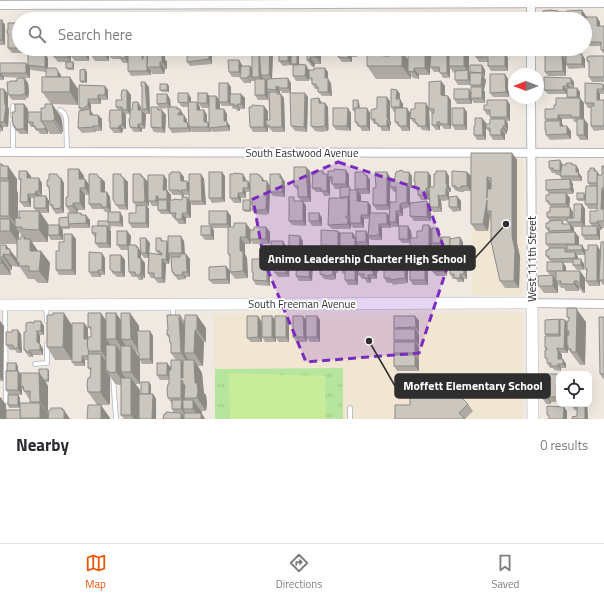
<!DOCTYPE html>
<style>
:root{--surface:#fff;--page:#f2f2f3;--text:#2b2b33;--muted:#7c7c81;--line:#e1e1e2;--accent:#ea580c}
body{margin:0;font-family:"Titillium Web",sans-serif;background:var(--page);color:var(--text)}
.controls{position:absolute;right:12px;bottom:12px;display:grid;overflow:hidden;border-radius:8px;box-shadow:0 4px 16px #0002}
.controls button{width:36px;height:36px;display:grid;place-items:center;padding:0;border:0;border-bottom:1px solid var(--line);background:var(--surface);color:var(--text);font:20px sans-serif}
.compass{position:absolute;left:508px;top:68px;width:36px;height:36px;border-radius:50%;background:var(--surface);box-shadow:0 4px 16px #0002;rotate:270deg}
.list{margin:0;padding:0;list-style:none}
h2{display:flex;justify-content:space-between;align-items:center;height:52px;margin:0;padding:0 16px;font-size:17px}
h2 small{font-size:13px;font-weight:400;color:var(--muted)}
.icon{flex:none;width:22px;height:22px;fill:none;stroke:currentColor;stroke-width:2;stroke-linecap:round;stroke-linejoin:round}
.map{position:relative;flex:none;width:604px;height:419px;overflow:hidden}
.search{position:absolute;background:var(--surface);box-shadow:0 4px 16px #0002;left:12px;right:12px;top:12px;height:44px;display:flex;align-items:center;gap:10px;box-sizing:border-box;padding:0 14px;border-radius:22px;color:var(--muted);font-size:15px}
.sheet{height:124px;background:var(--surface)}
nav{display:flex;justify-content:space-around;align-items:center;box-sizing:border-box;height:56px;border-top:1px solid var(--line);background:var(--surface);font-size:11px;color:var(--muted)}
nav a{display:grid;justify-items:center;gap:2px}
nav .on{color:var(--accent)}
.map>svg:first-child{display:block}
</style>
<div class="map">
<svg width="604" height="419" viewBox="0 0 604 419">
<defs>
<pattern id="grass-tufts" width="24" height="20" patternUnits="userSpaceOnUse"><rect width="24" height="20" fill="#b6e59e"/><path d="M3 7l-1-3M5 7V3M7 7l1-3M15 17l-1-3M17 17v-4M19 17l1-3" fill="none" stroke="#9dc588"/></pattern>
</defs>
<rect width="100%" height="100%" fill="#efe9e1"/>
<g fill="#f0e6d1">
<polygon points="473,159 523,159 522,296 472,295"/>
<polygon points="523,313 523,419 215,419 214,314"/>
</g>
<polygon fill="url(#grass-tufts)" points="343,368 343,419 215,419 215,369"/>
<polygon fill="#c9ec9a" points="229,373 325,376 326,419 230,419"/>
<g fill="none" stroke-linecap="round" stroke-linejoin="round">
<defs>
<g id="lane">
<polyline points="13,106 13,116"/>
<polyline points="60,110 64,113 66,118 67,152"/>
<polyline points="13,123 13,152"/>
<polyline points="173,305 173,320"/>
<polyline points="5,306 6,401"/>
<polyline points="46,306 47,321"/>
<polyline points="35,364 47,363 47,344"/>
<polyline points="113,377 116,418"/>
<polyline points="350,419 350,408"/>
</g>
<g id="street">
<polyline points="531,0 531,19"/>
<polyline points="0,5 604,3"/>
<polyline points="531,49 531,74"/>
<polyline points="531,98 532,303 604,304"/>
<polyline points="0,152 604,153"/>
</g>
<polyline id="secondary" points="0,305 532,303 533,419"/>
</defs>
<use href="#lane" stroke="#b4b7c1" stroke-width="5.5"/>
<use href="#street" stroke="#b4b7c1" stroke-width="10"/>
<use href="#secondary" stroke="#b4b7c1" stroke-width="12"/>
<use href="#lane" stroke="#fff" stroke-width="4"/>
<use href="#street" stroke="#fff" stroke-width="8"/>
<use href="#secondary" stroke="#fff" stroke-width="11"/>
</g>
<g fill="#afaba4" fill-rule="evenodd">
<polygon points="582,10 587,17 600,22 600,26 604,26 604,54 601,50 601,46 589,46 586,42 586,31 585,31 585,19 543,19 558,11 558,12 567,12"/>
<polygon points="0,20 5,25 5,45 0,45"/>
<polygon points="19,23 19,49 23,49 23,53 12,53 8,48 8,34 7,33 8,30"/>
<polygon points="89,49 89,61 75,61 71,56 71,62 58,62 54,57"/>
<polygon points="90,49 145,56 147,55 148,49 161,49 165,55 165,59 167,62 167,69 165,69 164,74 152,74 151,71 151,75 131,76 128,71 128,63 123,63 120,59 112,59 109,56 109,61 95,61 90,54"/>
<polygon points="209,49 227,49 227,53 212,53"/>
<polygon points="231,49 253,49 253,54 260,55 261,49 284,49 283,51 288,51 291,54 299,56 299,64 309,70 328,72 328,79 331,83 332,96 322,96 318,92 318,89 315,89 312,84 312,82 309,78 309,81 296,81 293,76 293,66 292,65 283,66 279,61 279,51 273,51 272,79 291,83 291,93 282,93 281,91 280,91 280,94 284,98 285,132 273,132 268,127 268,132 253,132 250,127 268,111 268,120 270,120 268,92 268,100 258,100 255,95 255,81 254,80 254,81 251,81 251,83 244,83 240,78 240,77 232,77 229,72 239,60 242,65 242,66 250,66 252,68 252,56 242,56 240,54 235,54"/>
<polygon points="321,49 321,64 315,64 314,67 312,67 307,60 307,56 302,56 301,54"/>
<polygon points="327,49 357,49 357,57 352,57 352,62 342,62 338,57 339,55 331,55"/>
<path d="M367 49H403V53L408 59 416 53 417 49H432V54H438L436 53 433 49H469V71L470 74V72L482 65 485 70V77H484L486 80 484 90H483L485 92V103H474L472 100V104H457L454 99 469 89 471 93 472 87 470 85H458L455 80V73H454L450 68V78H443L440 72H434L430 67V75H419V79L413 78 411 75V79H376L367 66 369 54 367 50ZM386 50 390 55V56H386Z"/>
<polygon points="580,49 580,54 585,59 585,68 569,69 566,64 566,76 548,76 545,72 546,55 544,52"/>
<polygon points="496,52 496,54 505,53 508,58 508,71 491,71 488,66 488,62 479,62 476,57"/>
<polygon points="212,54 212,64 190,66 187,62"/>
<polygon points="604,56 604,82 592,82 589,77 589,64 587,61"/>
<polygon points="48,58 48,68 61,75 61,77 78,89 78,105 52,104 61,117 62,121 63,132 62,132 62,134 50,134 48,131 48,134 40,134 38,131 36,131 34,127 31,127 28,122 45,108 51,104 42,92 46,77 46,72 31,70 28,65"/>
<polygon points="73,62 74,64 74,70 68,70 66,68"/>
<polygon points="0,63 26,63 30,67 30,78 25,78 28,83 29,91 28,98 26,98 26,100 13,100 11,99 8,94 10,82 24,78 4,77 4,80 0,80"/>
<polygon points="87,72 87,83 81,83 80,81"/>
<polygon points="505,74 508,79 509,97 493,97 490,93"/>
<polygon points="571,78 574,82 574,88 577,88 580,92 580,98 584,103 584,119 588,124 588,140 580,140 577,135 577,122 574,122 573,119 562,119 562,123 563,126 571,131 571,139 550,140 546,135 546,133 545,130 546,121 545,119 554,109 556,105 568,98 567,97 567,94 548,94 544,90"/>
<polygon points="441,81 445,86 445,95 451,100 451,129 444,129 442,126 440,126 440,130 436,130 432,125 432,114 429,109 430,131 422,130 420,127 418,127 415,123 414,123 410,118 415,109 429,107"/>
<polygon points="228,83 231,87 231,94 241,94 245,98 245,109 240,109 240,111 237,111 236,109 233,109 231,105 231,106 222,106 220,103 220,109 227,114 227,122 230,126 230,131 213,132 211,130 211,132 192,132 191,130 191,132 172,133 169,128 168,108 160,109 157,104 167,94 170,99 171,107 177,107 179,109 180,109 183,114 183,115 187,120 187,122 189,124 188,107 182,107 178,102 188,93 191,98 191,102 197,102 200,107 200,110 204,110 207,115 207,122 209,124 209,108 202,108 198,103 209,96 216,96 219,99"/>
<polygon points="585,83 603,84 604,85 604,94 600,94 600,100 604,100 604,130 594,131 591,126 591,108 588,108 585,103"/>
<polygon points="167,84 169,86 169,92 162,92 160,90"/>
<polygon points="79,85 105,86 108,90 108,100 101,100 101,104 91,104 91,111 93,115 98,115 102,119 102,131 96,131 96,132 82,133 78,128 80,110 79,108"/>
<polygon points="141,86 149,87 150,114 145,114 142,109 142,88"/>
<polygon points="0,89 4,89 8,94 8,107 9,109 8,127 3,127 3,131 1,131 0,133"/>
<polygon points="127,90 131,95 131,110 132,110 141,107 141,110 142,110 146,115 145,129 142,129 142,132 134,132 130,127 130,114 125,114 126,129 123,129 122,133 114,133 110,128 110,123 109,121 118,110 116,107 122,100"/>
<polygon points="397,90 400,94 400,99 403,104 403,108 407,108 410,113 410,131 402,131 400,127 399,127 395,122 395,112 394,112 391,107"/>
<polygon points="308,97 307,132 295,131 291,126"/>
<polygon points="507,100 510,105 510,121 507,121 508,124 508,131 507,131 507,134 505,134 505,140 493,140 490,135 490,133 486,128 490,124 492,119 490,117 490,115 487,115 484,110 487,105"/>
<polygon points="390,101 390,121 391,122 391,125 390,125 390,131 382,131 380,127 378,127 376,124 374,124 371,119 377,108"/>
<polygon points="322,103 325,103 328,107 329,129 328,131 321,132 315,131 311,126"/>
<polygon points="359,103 360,108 367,108 370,113 370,131 362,131 360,127 358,127 355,122 355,112 353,110"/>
<polygon points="158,107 160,110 162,110 166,115 165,133 154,132 151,127"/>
<polygon points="348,108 351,113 351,131 336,130 333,126"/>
<polygon points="28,109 28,134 20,134 17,131 16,131 13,126 15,112"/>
<polygon points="467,112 467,130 455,130 452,125"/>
<polygon points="482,118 486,123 486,140 477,140 474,135 475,126"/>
<polygon points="471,153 512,153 517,160 517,243 520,257 519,288 505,288 500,281 490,215 488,231 476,231 471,224"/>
<path d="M572 163 574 165H576L579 170V173L582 177V181H571L573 184V188L574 190 573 194H567L570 198 569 207 573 212V218H574L582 204 585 209V226H592L590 223 597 211V209H589L585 204V201H578L577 199 584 193 585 196 590 186 588 183 590 171 594 168 600 175H602L604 166V228H602L601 230H600V240H585L582 235V227H573L574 228V232L579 237V245H582L585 250V255H577L578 257V259L584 264V270H577L573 265V263H563L566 267V271H580L585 278V293H583L579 288V291H566L564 288H561L558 284V293H544L538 285 550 275 547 271 552 262 551 261H550L546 256 549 248 546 244 549 233 546 228 550 221 547 217 551 207 550 206 546 201 549 195V193L546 190 562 180 560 175H556L555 173H552L549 168 566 165ZM563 221H567L568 224H564Z"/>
<path d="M0 164H2L17 179V191L18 193V218H20L19 217 36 211 34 208V198H31V207H24L20 202 21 182 19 179 31 176V178L42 183V196H46L49 201V213H41L48 224V225H59L68 217 81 213 83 215 90 220V228H71L70 227V229H62L63 240H51L48 235V242H32L38 251H41L50 263 48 283H38L34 279H28L19 266V267L12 266V270H10L11 275H0V245H6L17 260V244H0ZM19 232 22 236 21 239H19Z"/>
<polygon points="79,169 84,176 84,179 85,179 89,184 100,178 105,182 105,192 107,192 110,197 111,212 123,217 123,227 111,226 111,229 110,229 111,231 111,248 99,248 95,243 95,238 92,233 98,226 108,221 108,212 105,212 103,209 92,209 89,204 89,195 85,195 85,210 78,210 78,213 70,213 66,206 68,197"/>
<polygon points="346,170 349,175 349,187 351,190 356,190 355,189 363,172 365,175 367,175 370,180 370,194 360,194 361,195 361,201 368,202 371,206 371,213 387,213 389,216 389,210 377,210 373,205 376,188 387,172 390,177 390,202 396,202 396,192 394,192 390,187 394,181 403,172 409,172 412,176 412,188 410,188 410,203 430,205 429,200 421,200 418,195 418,192 415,188 415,183 414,181 428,172 431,176 431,187 434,187 449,176 449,186 451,189 451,192 449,192 449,200 443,201 441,200 442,212 433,212 431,208 431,221 414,221 410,216 410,207 403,209 403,216 399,216 399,227 392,227 391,225 391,228 382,228 382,240 371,240 369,238 369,247 360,247 358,245 358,285 348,285 345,280 345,274 343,274 340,269 340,250 324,250 321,245 338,231 340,234 353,233 356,238 356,240 366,231 368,234 369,219 364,219 364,228 353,228 351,225 351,229 332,229 328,225 340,198 340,189 335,189 330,180 330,196 324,196 322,192 316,192 312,188 316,174 323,171 325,174 328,176"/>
<polygon points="310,171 311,202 303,202 306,206 306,226 292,225 289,221 297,201 301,201 298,197 298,191 294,186"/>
<path d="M180 172 184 177V181L189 183 201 174 204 179 206 205H192L191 203V218H186V224H179L175 219V218H173L171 214H161L158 210V206H152L149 201V206H147L149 209V228H132L129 223 136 213V206L133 202 141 174 148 182V193L164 175 167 180V190L171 195V200H182V197L180 195H173L169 190 171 174ZM184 195H189V199L184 197Z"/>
<polygon points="467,172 471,176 471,191 464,191 464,192 459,192 458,191 456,191 452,186"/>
<polygon points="57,174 60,178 61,178 64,183 64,213 56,214 50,205 49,189 47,186 49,180"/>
<polygon points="258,174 270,186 280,174 285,182 285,197 273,196 270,192 269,214 265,215 256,214 252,210 253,206 251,205 251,212 245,212 243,210 250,200 250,192 246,192 246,198 241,198 241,203 234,203 230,198 246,179 246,181 248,181 250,184"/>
<polygon points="225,176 225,202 212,203 209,198"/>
<polygon points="123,177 128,182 128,210 119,209 116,205"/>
<polygon points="457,196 461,201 461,211 453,212 449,207"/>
<polygon points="227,211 231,216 231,227 251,230 266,227 270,232 270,244 253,244 251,241 251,244 245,244 245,254 247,258 248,278 235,279 230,272 230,257 228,254 228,228 213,228 214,231 214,240 205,240 201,235 210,226 209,224"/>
<polygon points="319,213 322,218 322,226 312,226 309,221"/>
<polygon points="432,229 440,230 440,237 441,237 442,239 450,237 451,239 460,237 463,242 463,257 467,262 467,279 464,279 464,282 458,282 456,279 453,279 450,274 450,263 446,263 447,276 436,276 433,272 443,247 442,246 434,246 432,244 432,255 413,254 410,250 410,243 402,243 399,239 411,231 412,238 417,238 422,231"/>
<polygon points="127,231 131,236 130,245 136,245 141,251 150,243 149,253 158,254 156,251 161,238 163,241 167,241 168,242 184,241 185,254 186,254 190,259 190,277 186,277 186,279 178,280 172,272 171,258 170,256 169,264 166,264 165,283 158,283 154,278 151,278 148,273 149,258 144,258 141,254 141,258 145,263 145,278 143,278 143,280 139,280 137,277 132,277 129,272 128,250 121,250 117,245"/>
<polygon points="72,234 76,239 76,275 59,275 56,270 59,251 64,242"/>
<polygon points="303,241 303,255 292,255 289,250"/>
<polygon points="604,242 604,285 603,285 600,281 600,286 589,286 586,281 587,271 585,269 588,250 597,245 600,250"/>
<polygon points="286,246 286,249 290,254 289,277 278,277 275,273 275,255 274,255 271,250"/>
<polygon points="400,251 403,256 403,258 405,258 408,262 408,283 393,285 392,283 387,283 384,278 392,262"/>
<polygon points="271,252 271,262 269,262 270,264 270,286 256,285 253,280 253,274 252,272 260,259"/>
<polygon points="102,253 105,258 105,275 101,275 101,277 92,277 89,272"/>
<polygon points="121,255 125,260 125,277 117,277 115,275 113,274 110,269"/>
<polygon points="310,256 313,261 312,281 299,281 296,276 306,259"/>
<polygon points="334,257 336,262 336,267 338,270 338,273 336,273 336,279 332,280 324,279 320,274"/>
<polygon points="379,257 379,262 376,262 376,267 378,270 378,273 377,273 377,279 371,279 371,283 367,283 365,279 362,279 358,274 369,258"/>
<polygon points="424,261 428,267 428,285 413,285 410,280 419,263"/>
<polygon points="226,266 230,271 230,284 213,284 209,280"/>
<polygon points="567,308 586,322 585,365 580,365 568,349 568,346 568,353 561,353 562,355 562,359 566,364 566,368 561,368 561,371 554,370 553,368 550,368 547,363 547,360 545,358 546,350 545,348 546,336 545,334 559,319 560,322 567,322 569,321 569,320 567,317"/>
<path d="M64 313 72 325 84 323 88 328V339L91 337V330L88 327 106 321 116 313 121 321 130 313 139 326V331H150L153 336V364H142L140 360V384H135L140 390V394H142L151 385V394H153L156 399V419H124L121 415V385H118L117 384H115L110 376V402L109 405H97L88 392 91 371 88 368V360H85V366H75L72 362V360H55L47 347 53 315ZM138 352 139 355V357L136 353Z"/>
<polygon points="180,315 184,321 206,328 206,342 204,342 203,366 198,366 202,373 204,393 206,395 207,403 206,411 201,411 202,414 205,419 163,419 166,414 174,413 172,409 172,404 168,398 169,384 169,380 160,380 157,375 167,363 171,368 176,360 171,353 171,345 170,343 169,338 167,335 168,330"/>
<polygon points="258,316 261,321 275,320 286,316 289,320 289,342 279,342 276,338 276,342 265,342 262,337 262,342 251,342 247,338"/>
<polygon points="317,316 320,320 320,342 310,342 307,338 307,342 296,342 293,337 306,320"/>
<polygon points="415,316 419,321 419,332 417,332 419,334 419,345 418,345 419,347 419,358 418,358 419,359 419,371 397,371 394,366 395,355 394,353 395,342 394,340 395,329 394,328"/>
<polygon points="604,317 604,380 600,374"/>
<polygon points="0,321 4,326 3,381 0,381"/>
<polygon points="33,323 44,326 44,335 40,335 40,344 43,349 43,355 33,355 33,357 29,357 24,350 26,332"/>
<polygon points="21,334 22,353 17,353 15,350 10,350 6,345"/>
<polygon points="18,366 18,371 21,374 39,373 48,369 49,372 49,382 46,382 48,386 48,416 51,410 62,408 70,419 0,419 1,398 6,405 6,410 20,410 31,403 30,402 30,400 22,388 22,395 9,395 6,390"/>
<polygon points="559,374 559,402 551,402 551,404 546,404 543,399 546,381"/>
<polygon points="18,395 20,398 20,408 9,408 8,405"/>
<polygon points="468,404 473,411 465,419 395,419"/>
<polygon points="587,404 588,419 572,419 577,416 577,410 574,410 573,407"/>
</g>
<g fill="#8e8b86">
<polygon points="582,10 587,18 587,31 585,28 585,19 582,19"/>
<polygon points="504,13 507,18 507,19 504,19"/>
<polygon points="597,17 600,22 600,31 597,26"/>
<polygon points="2,20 5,25 5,45 2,40"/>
<polygon points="68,49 71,49 70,54 71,56 71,62 68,57"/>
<polygon points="84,49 89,49 89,61 84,54"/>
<polygon points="104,49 109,49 108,54 109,56 109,61 104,54"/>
<polygon points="125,49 128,49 128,63 125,58"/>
<polygon points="142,49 145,49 145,64 142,59"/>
<polygon points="160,49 161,49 165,55 165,59 167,62 167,69 162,62 160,55"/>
<polygon points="209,49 212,54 212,64 209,59"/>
<polygon points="224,49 227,49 227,53"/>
<polygon points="250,49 253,49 253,56 250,51"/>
<polygon points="270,49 272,49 273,51 272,80 269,75"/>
<polygon points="316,49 321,49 321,64 316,57"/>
<polygon points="336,49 339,49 339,55 336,50"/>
<polygon points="354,49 357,49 357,57 354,52"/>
<polygon points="377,49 385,49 386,50 386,63 377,51"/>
<polygon points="397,49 403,49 403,53 411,64 408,71 411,75 411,79 402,66 402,57"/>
<polygon points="425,49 430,56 430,75 425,68"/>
<polygon points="427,49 432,49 432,56"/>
<polygon points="464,49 469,49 469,71 471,75 472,85 468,80 468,72 464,66"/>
<polygon points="493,49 494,49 496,52 496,59 493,54"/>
<polygon points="576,49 580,49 580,57 576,52"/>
<polygon points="288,51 292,56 291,64 292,66 288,61"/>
<polygon points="348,52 352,57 352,62 348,58"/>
<polygon points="45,53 48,58 48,72 45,67"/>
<polygon points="505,53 508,58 508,71 505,66"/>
<polygon points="259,54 262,59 261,75 263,78 263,82 259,77"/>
<polygon points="297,54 299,56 299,66 297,64"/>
<polygon points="447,54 451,58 449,66 450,68 450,78 447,73"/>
<polygon points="582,54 585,59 585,68 582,64"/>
<polygon points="562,55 566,60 566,76 563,71"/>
<polygon points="310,57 315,64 314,67 309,60"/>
<polygon points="239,60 242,65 242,77 239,72"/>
<polygon points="73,62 74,64 74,70 73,68"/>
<polygon points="160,62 165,69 164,74 160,67"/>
<polygon points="26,63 30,67 30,78 26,73"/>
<polygon points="306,65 309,70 309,81 305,76"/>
<polygon points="482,65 485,70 485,77 482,73"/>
<polygon points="250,66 254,71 252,77 254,80 254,81 250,76"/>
<polygon points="147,67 151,71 151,75 147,71"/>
<polygon points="56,68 61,75 61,83 58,78"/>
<polygon points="325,68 328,72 328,79 331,83 332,96 328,92 325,78"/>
<polygon points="414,68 419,75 419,79 414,72"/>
<polygon points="85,69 87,72 87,83 85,81"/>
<polygon points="1,73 4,77 4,80 1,76"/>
<polygon points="505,74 508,79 509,97 506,92"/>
<polygon points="482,75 486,80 484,90 481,85"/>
<polygon points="248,76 251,81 251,83 248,78"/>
<polygon points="70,77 78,89 78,105 70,92"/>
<polygon points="24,78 28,83 29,91 28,98 25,94"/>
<polygon points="288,78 291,83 291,93 288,88"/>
<polygon points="571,78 574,82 574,88 571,83"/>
<polygon points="265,79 268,84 267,89 268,92 268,100 265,95"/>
<polygon points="441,81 445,86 445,99 441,95"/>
<polygon points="145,82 149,87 150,114 147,109"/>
<polygon points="228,83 231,87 231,104 230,104 231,106 228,102"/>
<polygon points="567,83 570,88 570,90 567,86"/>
<polygon points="167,84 169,86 169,92 167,90"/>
<polygon points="603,84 604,85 604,91 603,89"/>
<polygon points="105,86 108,90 108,100 105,95"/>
<polygon points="276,86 280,91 280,94 276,90"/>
<polygon points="563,86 567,90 567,94 563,90"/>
<polygon points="482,87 485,92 485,103 482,98"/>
<polygon points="577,88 580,92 580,101 577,97"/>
<polygon points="4,89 8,94 8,107 9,109 8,127 4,122"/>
<polygon points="469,89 472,94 471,98 472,100 472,104 469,99"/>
<polygon points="597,89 600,94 600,105 597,100"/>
<polygon points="127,90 131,95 130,114 127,110"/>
<polygon points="397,90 400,94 399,104 396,99"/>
<polygon points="188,93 191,98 191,107 188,103"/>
<polygon points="207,93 211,98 211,108 207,103"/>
<polygon points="305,93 308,97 307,132 304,127"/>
<polygon points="167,94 170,99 171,108 167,103"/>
<polygon points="241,94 245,98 245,109 241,104"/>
<polygon points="281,94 284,98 285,132 282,127"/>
<polygon points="98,95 101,100 101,104 98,99"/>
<polygon points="216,96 220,101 219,102 220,103 220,114 216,109"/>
<polygon points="448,96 451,100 451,129 448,124"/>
<polygon points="387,97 390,101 390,121 391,122 391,125 387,118"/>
<polygon points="319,98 322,103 319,103"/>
<polygon points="580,98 584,103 584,122 580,117"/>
<polygon points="88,99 91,104 91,111 88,106"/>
<polygon points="400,99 403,104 403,111 400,107"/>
<polygon points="358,100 359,103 360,112 358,110"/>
<polygon points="507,100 510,105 510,121 507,117"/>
<polygon points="138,102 141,107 141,115 138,110"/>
<polygon points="197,102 200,107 200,115 197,110"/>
<polygon points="325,103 328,107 328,131 325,126"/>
<polygon points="426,103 429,108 430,131 426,126"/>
<polygon points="24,104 28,109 28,134 24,129"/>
<polygon points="52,104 61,117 62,121 63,132 55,120"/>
<polygon points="237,104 240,109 240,111 237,106"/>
<polygon points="264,106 268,111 268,125 266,125 268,127 268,132 264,127"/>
<polygon points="177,107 180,111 180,109 183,114 183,118 177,109"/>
<polygon points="348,108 351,113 351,131 347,126"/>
<polygon points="367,108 370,113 370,131 367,126"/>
<polygon points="407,108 410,113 410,131 407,126"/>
<polygon points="464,108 467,112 467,130 464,125"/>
<polygon points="90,109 93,114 93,119 90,115"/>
<polygon points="224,109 227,114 227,122 230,126 230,131 224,121"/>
<polygon points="122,110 126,115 126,129 122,125"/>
<polygon points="142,110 146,115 145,129 142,124"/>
<polygon points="162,110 166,115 165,133 162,128"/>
<polygon points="204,110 207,115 207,127 204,122"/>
<polygon points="98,115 102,119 102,131 99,126"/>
<polygon points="184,115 187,120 187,127 184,122"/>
<polygon points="558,115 562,119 562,123 563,125 563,131 560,126 560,121 558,119"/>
<polygon points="482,118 486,123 486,140 483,135"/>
<polygon points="505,119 508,124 508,131 505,126"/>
<polygon points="584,119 588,124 588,140 584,135"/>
<polygon points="53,120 62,132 62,134 53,121"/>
<polygon points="387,120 390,125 390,131 387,126"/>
<polygon points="0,122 3,127 3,131 0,126"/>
<polygon points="187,122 191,127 189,127 191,130 191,132 188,128"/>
<polygon points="208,122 211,127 209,128 211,130 211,132 208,127"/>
<polygon points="437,122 440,126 440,130 437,125"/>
<polygon points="138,124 142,129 142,132 138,128"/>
<polygon points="120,125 123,129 122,133 118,128"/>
<polygon points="45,126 48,131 48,134 45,129"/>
<polygon points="93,126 96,131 96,132 93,127"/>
<polygon points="503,126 507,131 507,134 503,129"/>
<polygon points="567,126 571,131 571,139 567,134"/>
<polygon points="501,129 505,134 505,140 501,135"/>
<polygon points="512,153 517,160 517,243 520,257 519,288 514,281 512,236"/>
<polygon points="560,160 563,165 563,175 560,171"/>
<polygon points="2,164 8,173 8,166 17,179 17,191 18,193 18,227 9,216 9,181 2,166"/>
<polygon points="576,165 579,170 579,173 582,177 582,181 576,172"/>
<polygon points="306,167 310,171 311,202 308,197"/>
<polygon points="594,168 600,176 600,188 594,171"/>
<polygon points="79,169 84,176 84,186 79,179"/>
<polygon points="346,170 349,175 349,189 346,184"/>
<polygon points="27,171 31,176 31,183 27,178"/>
<polygon points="446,171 449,176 449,186 451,189 451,192 447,188 446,184"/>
<polygon points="180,172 184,177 184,185 181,181"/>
<polygon points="222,172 225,176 225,202 222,198"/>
<polygon points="363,172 367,177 367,175 370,180 370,194 367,189"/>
<polygon points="387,172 390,177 390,210 387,205"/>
<polygon points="409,172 412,176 412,188 409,184"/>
<polygon points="428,172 431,176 431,193 428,188"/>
<polygon points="467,172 471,176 471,191 467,186"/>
<polygon points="57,174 61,180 61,178 64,183 64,213 61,208"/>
<polygon points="97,174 101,179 101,178 105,182 105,197 101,192 99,178"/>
<polygon points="201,174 204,179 206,205 202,201"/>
<polygon points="243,174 246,179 246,186 243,181"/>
<polygon points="258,174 262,178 262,177 265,182 265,186 258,175"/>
<polygon points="280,174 285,182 285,197 282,192"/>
<polygon points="327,174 330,180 330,196 327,191"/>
<polygon points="164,175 167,180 166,195 163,190"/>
<polygon points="487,177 491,184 492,205 487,198"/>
<polygon points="39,178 42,183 42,196 39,191"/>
<polygon points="124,178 128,182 128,210 125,205"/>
<polygon points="144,178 148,182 149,206 145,202"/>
<polygon points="85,179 90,186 90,195 85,188"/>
<polygon points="570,179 573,184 573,188 574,190 573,194 570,189"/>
<polygon points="187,181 191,185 191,195 187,190"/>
<polygon points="248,181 251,186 251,192 248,188"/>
<polygon points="267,181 270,186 269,214 266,209"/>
<polygon points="407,184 410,188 410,207 407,202"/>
<polygon points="80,188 85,195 85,210 80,203"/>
<polygon points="243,188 246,192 246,198 243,193"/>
<polygon points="426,188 429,193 429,200 426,195"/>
<polygon points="446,188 449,192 449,200 446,195"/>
<polygon points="602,188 604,190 604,213 598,204"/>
<polygon points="167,190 171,195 171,204 167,199"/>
<polygon points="181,190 184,195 184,197 181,192"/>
<polygon points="357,190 361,195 361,206 357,201"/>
<polygon points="36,191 40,196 39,198 35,194"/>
<polygon points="107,192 110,197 111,212 107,207"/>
<polygon points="238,193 241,198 241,203 238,198"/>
<polygon points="566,193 570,198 569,209 566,204"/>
<polygon points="584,193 585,196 585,201 584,199"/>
<polygon points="28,194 31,198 31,207 28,202"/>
<polygon points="438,195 441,200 442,212 439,207"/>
<polygon points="46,196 49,201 49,213 46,208"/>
<polygon points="156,196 160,201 160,206 156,201"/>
<polygon points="457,196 461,201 461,211 458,207"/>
<polygon points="187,197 190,201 189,201 191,203 191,218 187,213"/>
<polygon points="348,197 351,201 352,221 348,216"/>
<polygon points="167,200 171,205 170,213 171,215 167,210"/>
<polygon points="487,200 491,211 487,211 490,215 488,231 483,224"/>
<polygon points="303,201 306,206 306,226 303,221"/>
<polygon points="427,201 431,206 430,207 431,208 431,221 427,217"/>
<polygon points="250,202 251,205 251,212 250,210"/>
<polygon points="368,202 371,206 371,219 368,215"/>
<polygon points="73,203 78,210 78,213 73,206"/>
<polygon points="400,204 403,209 403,216 400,211"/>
<polygon points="582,204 585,209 585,227 581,222"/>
<polygon points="146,205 149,209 149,228 146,223"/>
<polygon points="570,207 573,212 573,221 570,217"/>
<polygon points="39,211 48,224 48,242 39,230"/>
<polygon points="227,211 231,216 231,228 227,224"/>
<polygon points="396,211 399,216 399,227 396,222"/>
<polygon points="120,212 123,217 123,227 120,222"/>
<polygon points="182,213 186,218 186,224 182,219"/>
<polygon points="319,213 322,218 322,226 319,221"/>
<polygon points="387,213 391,218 389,222 391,225 391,228 387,224"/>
<polygon points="86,215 90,220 90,228 86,223"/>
<polygon points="361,215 364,219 364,228 361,223"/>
<polygon points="346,216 348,220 348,218 351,223 350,223 351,225 351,229 348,224"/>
<polygon points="10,219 19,232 19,244 10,231"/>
<polygon points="597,221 602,228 601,230 597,223"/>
<polygon points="246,223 251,230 250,239 251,241 251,244 246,237"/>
<polygon points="379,224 382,228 382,240 379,235"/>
<polygon points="570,224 574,228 574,235 571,230"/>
<polygon points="59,225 63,230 63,240 59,235"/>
<polygon points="429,225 432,229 432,255 429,250"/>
<polygon points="107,226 111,231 111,248 107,243"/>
<polygon points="211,226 214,231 214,240 211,235"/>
<polygon points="408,226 411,231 412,243 408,239"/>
<polygon points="597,226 600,230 600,240 597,235"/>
<polygon points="266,227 270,232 270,244 266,239"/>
<polygon points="438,228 440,230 440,240 438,237"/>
<polygon points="127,231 131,236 130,250 127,245"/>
<polygon points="338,231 342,235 341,250 338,246"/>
<polygon points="366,231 369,236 368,236 369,238 369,247 366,242"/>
<polygon points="575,232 579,237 579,248 575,244"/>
<polygon points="353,233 356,238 356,239 358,242 356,242 358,245 358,285 355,280"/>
<polygon points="72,234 76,239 76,275 72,270"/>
<polygon points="24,236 30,244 30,239 38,251 30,251 24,239"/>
<polygon points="181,236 184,241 185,258 182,253"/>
<polygon points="300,236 303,241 303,255 299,250"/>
<polygon points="240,237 245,244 245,254 247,258 248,278 243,271 240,251"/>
<polygon points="441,237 443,240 442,246 440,243"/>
<polygon points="460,237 463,242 463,257 467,262 467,279 464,274 460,257"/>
<polygon points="146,238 150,243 149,258 146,253"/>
<polygon points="167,241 170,246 168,253 170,256 169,264 166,260"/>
<polygon points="283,241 286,246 286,254 283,249"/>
<polygon points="6,245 19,261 17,262 19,264 19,267 6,249"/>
<polygon points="136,245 141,252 141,263 138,258"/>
<polygon points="582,245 585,250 585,255 582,250"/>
<polygon points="597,245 600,250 599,280 600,281 600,286 597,281"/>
<polygon points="447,247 451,251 451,263 447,258"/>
<polygon points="286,249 290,254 289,277 286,273"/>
<polygon points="269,250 271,252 271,262 269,259"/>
<polygon points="41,251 50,263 48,283 39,271"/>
<polygon points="400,251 403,256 403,262 400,258"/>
<polygon points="330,252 336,262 336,267 338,270 338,273 333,265"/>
<polygon points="375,252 379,257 379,262 375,258"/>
<polygon points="575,252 578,257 578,263 575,258"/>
<polygon points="102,253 105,258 105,275 102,270"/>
<polygon points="3,254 12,266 12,270 3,257"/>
<polygon points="186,254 190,259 190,277 187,272"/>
<polygon points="121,255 125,260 125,277 121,272"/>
<polygon points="310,256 313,261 312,281 309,277"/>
<polygon points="1,257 10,270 11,275 2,263"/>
<polygon points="141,258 145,263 145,278 141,273"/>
<polygon points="373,258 376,262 376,267 378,270 378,273 373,265"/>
<polygon points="405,258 408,262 408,283 405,278"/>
<polygon points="443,258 446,263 447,276 443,271"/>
<polygon points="162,259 166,264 165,283 162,278"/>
<polygon points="267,259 270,264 270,286 267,281"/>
<polygon points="581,259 584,264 584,270 581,265"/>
<polygon points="424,261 428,267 428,285 425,280"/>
<polygon points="563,262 566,267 566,276 563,271"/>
<polygon points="226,266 230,271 230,284 227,279"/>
<polygon points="333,268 336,273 336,279 333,274"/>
<polygon points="373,268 377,273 377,279 373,275"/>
<polygon points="98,270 101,275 101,277 98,272"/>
<polygon points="580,271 585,278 585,293 580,286"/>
<polygon points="182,272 186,277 186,279 183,275"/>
<polygon points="140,273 143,278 143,280 140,275"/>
<polygon points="460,274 464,279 464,282 460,278"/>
<polygon points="368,275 371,279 371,283 368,278"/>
<polygon points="553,275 557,281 556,281 558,284 558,293 553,286"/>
<polygon points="574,281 579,288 579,291 574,284"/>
<polygon points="576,308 586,322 585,365 576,352"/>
<polygon points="64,313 72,326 72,360 63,347"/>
<polygon points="101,313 110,326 106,339 110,344 110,363 101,351"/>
<polygon points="116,313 125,326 121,339 125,344 125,352 116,339"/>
<polygon points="130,313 139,326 140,352 131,339"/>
<polygon points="180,315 189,328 189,330 181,317"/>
<polygon points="197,315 206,328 206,342 197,330"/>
<polygon points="258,316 261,321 262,342 258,337"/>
<polygon points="272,316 276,321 276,342 272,337"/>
<polygon points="286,316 289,320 289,342 286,337"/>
<polygon points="303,316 307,321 307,342 304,337"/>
<polygon points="317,316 320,320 320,342 317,337"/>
<polygon points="415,316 419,321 419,332 416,327"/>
<polygon points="179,317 188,330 184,353 190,362 190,366 181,353"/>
<polygon points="559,319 562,324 562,339 559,334"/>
<polygon points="565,320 569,324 567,331 568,333 568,345 567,345 568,346 568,353 564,349"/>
<polygon points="0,321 4,326 3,381 0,377"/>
<polygon points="41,321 44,326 44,335 41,331"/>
<polygon points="84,323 88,328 88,344 84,339"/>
<polygon points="415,329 419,334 419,345 415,340"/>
<polygon points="18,330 21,334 22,353 18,348"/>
<polygon points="195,330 204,342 203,366 194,353"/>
<polygon points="150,331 153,336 153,364 150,359"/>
<polygon points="37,332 40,336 40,344 43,349 43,355 40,350 37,342"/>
<polygon points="415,342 419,347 419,358 415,353"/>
<polygon points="116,345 125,358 121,372 125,377 125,384 116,372"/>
<polygon points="131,346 140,358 140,384 131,372"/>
<polygon points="557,348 562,355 562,364 558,359"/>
<polygon points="29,350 33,355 33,357 29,352"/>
<polygon points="101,354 110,367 109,371 106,371 110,376 110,402 109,405 100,392"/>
<polygon points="415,355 419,359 419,371 415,366"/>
<polygon points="82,356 85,360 85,366 82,362"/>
<polygon points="563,359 566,364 566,368 563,364"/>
<polygon points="181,360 190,373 183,381 181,378"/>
<polygon points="194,360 202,373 204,393 206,395 207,403 206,411 197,398 195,383"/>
<polygon points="16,363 18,366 18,375 16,372"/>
<polygon points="167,363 171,368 171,380 167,375"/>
<polygon points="558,364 561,368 561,371 558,366"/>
<polygon points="48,369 49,372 49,382 48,380"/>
<polygon points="18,371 22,375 21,386 22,388 22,395 18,390"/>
<polygon points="39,373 48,386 48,414 40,402"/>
<polygon points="131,378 140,390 140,419 134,419 131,415"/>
<polygon points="181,380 190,394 184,398 190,407 188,409 181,398"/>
<polygon points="149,382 151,385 151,396 149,394"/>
<polygon points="557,392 559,394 559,400 557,397"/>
<polygon points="153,394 156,399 156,419 152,419"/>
<polygon points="18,395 20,398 20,408 18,405"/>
<polygon points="548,397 551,402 551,404 548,399"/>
<polygon points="1,398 6,405 6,419 1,419"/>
<polygon points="182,400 188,409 183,409 190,419 188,419 181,409"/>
<polygon points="193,400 202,412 202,414 205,419 200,419 193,409"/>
<polygon points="40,403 49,416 49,419 41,419 40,418"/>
<polygon points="586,404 587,404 588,419 585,419 585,406"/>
<polygon points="101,405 110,418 110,419 101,419"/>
<polygon points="564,407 567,411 567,419 563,419"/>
<polygon points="62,408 64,411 64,410 70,419 64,419 62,410"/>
<polygon points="181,413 185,419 181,419"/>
</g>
<g fill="#cbc7bf" stroke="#8e8b86" fill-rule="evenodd">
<polygon points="551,10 558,11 558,12 567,12 567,11 582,10 582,19 543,19 543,11"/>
<polygon points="491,13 504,13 504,18 507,18 507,19 488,19 488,18 491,18"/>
<polygon points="471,15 481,16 481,19 471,19"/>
<rect x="353" y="17" width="12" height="2"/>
<rect x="385" y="17" width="18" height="2"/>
<polygon points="586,17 597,17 597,26 604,26 604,50 601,50 601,42 586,42"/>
<rect x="28" y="18" width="6" height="1"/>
<rect x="70" y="18" width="14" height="1"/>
<rect x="90" y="18" width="14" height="1"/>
<rect x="0" y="20" width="2" height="20"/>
<polygon points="8,23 19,23 19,48 8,48 8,33 7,33 7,30 8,30"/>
<rect x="54" y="49" width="14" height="8"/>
<rect x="70" y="49" width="14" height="5"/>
<rect x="90" y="49" width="14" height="5"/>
<polygon points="108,49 125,49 125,58 120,58 120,54 108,54"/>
<polygon points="128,49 142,49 142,59 143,59 143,56 147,55 147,71 128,71"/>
<polygon points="148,49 160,49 160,55 162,55 162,62 160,62 160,67 147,67"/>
<polygon points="198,49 209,49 209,59 187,62 187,51 198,51"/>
<polygon points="231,49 250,49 250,51 238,51 238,49"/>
<polygon points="261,49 270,49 269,75 261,75 259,51 261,51"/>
<polygon points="300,49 307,49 307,54 301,54"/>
<polygon points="307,49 316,49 316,57 310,57 309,60 307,60"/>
<rect x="327" y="49" width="9" height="1"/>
<polygon points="339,49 354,49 354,52 348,52 348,58 338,57"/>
<polygon points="367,49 377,49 377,51 367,50"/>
<polygon points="417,49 427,49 425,49 425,68 414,68 414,72 408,71 408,53 416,53"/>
<polygon points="436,49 447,49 447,52 436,51"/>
<rect x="449" y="49" width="15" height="17"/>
<polygon points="476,49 493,49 493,54 505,53 505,66 488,66 488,57 476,57"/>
<rect x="544" y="49" width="32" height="3"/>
<rect x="279" y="51" width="9" height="10"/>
<polygon points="390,51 402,51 402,66 367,66 367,54 383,54 383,56 390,56"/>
<polygon points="28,53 45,53 45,67 28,65"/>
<rect x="252" y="54" width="7" height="23"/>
<rect x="291" y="54" width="6" height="10"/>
<polygon points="431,54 447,54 447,73 440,73 439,67 430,67"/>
<rect x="566" y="54" width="16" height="10"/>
<polygon points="545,55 562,55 563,71 545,72"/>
<polygon points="589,56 604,56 604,77 589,77 589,61 587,61 587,57 589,57"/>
<polygon points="228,60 239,60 239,72 229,72"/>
<rect x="66" y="62" width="7" height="6"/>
<polygon points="0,63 26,63 26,73 1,73 1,76 0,76"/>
<polygon points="298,64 306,65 305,76 293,76 293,65 298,65"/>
<polygon points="470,65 482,65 482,73 470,72"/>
<polygon points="241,66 250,66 250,76 248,76 248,78 240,78"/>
<polygon points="46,68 56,68 58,71 58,77 46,77"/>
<polygon points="314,68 325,68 325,78 328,78 328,92 318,92 318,87 316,87 316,84 312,84 312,78 309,78 309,70 314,70"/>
<polygon points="85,69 85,81 80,81 80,70"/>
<polygon points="468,70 468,80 455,80 455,71"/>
<polygon points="470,73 481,73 482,75 481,85 470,85"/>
<polygon points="490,74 505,74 506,92 490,93"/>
<rect x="42" y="77" width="28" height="15"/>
<polygon points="544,77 571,78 571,83 567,83 567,86 563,86 563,90 544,90"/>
<polygon points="17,78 24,78 25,86 25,94 23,94 23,95 9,95 8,94 7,82 10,82 10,81 17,81"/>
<polygon points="288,78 288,88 279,88 279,87 276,86 276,90 267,89 267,79"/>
<rect x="255" y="79" width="10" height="16"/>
<polygon points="441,81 441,95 448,96 448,124 440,124 440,122 437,122 437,125 432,125 432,113 434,113 434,109 429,109 429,82"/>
<polygon points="141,82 145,82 147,109 142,109 142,86 141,86"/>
<rect x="219" y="83" width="9" height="19"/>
<polygon points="585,83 603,84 603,89 597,89 597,100 604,100 604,126 591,126 591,106 594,106 594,103 585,103"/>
<rect x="160" y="84" width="7" height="6"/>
<polygon points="79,85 105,86 105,95 98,95 98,99 88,99 88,106 86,106 85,108 79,108"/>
<rect x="471" y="87" width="11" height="11"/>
<rect x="567" y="88" width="10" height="9"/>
<polygon points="0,89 4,89 5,105 6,105 4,122 0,122"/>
<polygon points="391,89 397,90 396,99 400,99 400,107 391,107"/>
<rect x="454" y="89" width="15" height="10"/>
<polygon points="122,90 127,90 127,110 122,109 122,107 116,107 116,100 122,100 121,95"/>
<polygon points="269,92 277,92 277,94 281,94 282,127 269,127 269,125 266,125 266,120 270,120"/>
<polygon points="178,93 188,93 188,103 178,102"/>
<rect x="198" y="93" width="9" height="10"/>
<polygon points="290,93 305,93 304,127 291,126"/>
<polygon points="157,94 167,94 167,103 157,104"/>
<polygon points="230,94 241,94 241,104 237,104 237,106 234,106 234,104 230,104"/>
<polygon points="209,96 216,96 216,109 224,109 224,121 227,121 227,126 209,128"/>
<polygon points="377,97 387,97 387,118 388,118 388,120 387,120 387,126 379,126 377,123 375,123 375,119 371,119 371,110 377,108"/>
<polygon points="319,98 319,103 325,103 325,126 317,127 311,126 311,99"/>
<polygon points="556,98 580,98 580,117 571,117 571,115 558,115 558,119 545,119 545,109 554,109 554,105 556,105"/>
<polygon points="353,100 358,100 358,108 355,108 355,110 353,110"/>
<polygon points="487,100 507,100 507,117 490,117 490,110 484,110 484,105 487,105"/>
<polygon points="133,102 138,102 138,110 142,110 142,124 138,124 138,128 130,127 129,119 130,119 130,110 132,110"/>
<polygon points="188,102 197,102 197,110 204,110 204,122 208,122 208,127 189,127"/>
<polygon points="415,103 426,103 426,126 419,126 417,123 415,123 415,119 410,118 411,109 415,109"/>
<polygon points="15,104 24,104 24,129 16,129 16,128 15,128 15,126 13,126 12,112 15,112"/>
<polygon points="45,104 52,104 53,108 55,120 53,120 53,121 41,121 41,108 45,108"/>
<polygon points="252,105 264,106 264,127 250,127 249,107 252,107"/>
<polygon points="151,107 158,107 158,110 162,110 162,128 151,127"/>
<polygon points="168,107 177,107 177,109 180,109 180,113 178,113 178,115 184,115 184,122 187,122 188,128 169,128"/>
<polygon points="333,108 348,108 347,126 333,126"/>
<polygon points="355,108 367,108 367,126 359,126 357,122 355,122"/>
<polygon points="395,108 407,108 407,126 399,126 398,122 395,122"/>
<rect x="452" y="108" width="12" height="17"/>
<polygon points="90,109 90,115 98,115 99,126 93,126 93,127 78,128 79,111"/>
<polygon points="110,110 122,110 122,125 120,125 118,128 110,128 110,121 109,121"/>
<polygon points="28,112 41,112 41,121 45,126 45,129 36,129 35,126 33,126 33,122 28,122"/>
<polygon points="475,118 482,118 483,135 474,135 474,126 475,126"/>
<polygon points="490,119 505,119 505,126 503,126 503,129 501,129 501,135 490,135 490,128 486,128 486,124 490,124"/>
<rect x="577" y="119" width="7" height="16"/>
<polygon points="545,121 560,121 560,126 567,126 567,134 546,135 546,130 545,130"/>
<path d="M471 153H512V236L515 250 514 281H500L491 241V211H487V200L483 224H471ZM487 177 491 178V189H487V198Z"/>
<polygon points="560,160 560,171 553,170 553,168 549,168 549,161"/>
<polygon points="566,163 572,163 572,165 576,165 576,172 578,172 579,176 560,176 562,165 566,165"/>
<polygon points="0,164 2,164 2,166 8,166 8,178 0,178"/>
<polygon points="602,166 604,166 604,188 602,188 601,209 604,209 604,221 597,221 597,223 590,223 590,211 597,211 597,175 602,175"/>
<polygon points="294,167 306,167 308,197 298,197 298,186 294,186"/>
<polygon points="590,168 594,168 594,171 597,171 597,183 588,183 588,171 590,171"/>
<polygon points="68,169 79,169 79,179 85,179 85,188 80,188 80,203 73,203 73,206 66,206 66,197 68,197"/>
<polygon points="334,169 346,170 346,184 332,184 332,177 328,177 328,171 334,171"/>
<polygon points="402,170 403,172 409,172 409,184 407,184 407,202 400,204 400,211 396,211 396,222 389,222 390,202 396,202 396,187 390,187 390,181 394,181 396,172"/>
<polygon points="19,171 27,171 27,178 39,178 39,191 36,191 35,194 28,194 28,202 20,202 21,179 19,179"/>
<polygon points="316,171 323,171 323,174 327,174 327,191 321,191 321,188 312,188 313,174 316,174"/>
<polygon points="436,171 446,171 446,184 447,184 447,188 446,188 446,195 440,196 438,195 439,207 430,207 429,187 434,187 434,174 436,174"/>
<polygon points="452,171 467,172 467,186 461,186 461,188 456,188 456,186 452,186"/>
<polygon points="171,172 180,172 181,181 187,181 187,190 181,190 181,192 179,192 179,190 169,190 169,174 171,174"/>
<rect x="209" y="172" width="13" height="26"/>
<polygon points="355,172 363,172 365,175 367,175 367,189 355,189"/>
<polygon points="375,172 387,172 387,205 373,205 373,188 376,188"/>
<polygon points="415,172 428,172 428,188 426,188 426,195 418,195 418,188 415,188 415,181 414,181"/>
<polygon points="234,173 243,174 243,181 248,181 248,188 243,188 243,193 238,193 238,198 230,198 230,174 234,174"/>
<polygon points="49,174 57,174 59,178 61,178 61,208 53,209 53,205 50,205 49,186 47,186 47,180 49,180"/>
<polygon points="89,174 97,174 99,178 101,178 101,192 107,192 107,207 102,207 101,204 89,204"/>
<polygon points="113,174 121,174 121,176 124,178 125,205 116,205 113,199"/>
<polygon points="133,174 141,174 141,176 144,178 145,202 133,202"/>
<polygon points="189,174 201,174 202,201 189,201"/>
<polygon points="250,174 258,174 258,175 260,175 260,177 262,177 262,181 267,181 266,209 262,210 252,210 253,202 250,202"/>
<polygon points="270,174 280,174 280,178 282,178 282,192 270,192"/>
<polygon points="148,175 164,175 163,190 167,190 167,199 158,199 158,196 156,196 156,201 148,201"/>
<polygon points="570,179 570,185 571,185 570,189 546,190 546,180"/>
<rect x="0" y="181" width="9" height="35"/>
<polygon points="586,186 597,186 597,204 585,204"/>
<polygon points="340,187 350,187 349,197 340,197"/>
<polygon points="349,190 357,190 357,201 368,202 368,215 361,215 361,223 350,223"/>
<polygon points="549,193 566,193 566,204 549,204 549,201 546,201 546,195 549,195"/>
<rect x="577" y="193" width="7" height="6"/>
<rect x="34" y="196" width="12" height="12"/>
<polygon points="457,196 458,207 449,207 449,197"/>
<polygon points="182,197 187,197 187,213 182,213 182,219 175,219 176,213 170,213 170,200 174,200 174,199 182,200"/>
<polygon points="289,197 294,197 294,201 303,201 303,221 289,221"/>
<polygon points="345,197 348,197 348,216 346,216 346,218 348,218 348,224 328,225 329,198 345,198"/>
<rect x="158" y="200" width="9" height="10"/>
<rect x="243" y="200" width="7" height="10"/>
<polygon points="427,201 427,217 410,216 410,203"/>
<polygon points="574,204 582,204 581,222 567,222 567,218 574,218"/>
<polygon points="146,205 146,223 129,223 129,213 136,213 136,206"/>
<polygon points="550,207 570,207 570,217 547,217 547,212 550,212"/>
<polygon points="19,211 39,211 39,230 22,229 22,227 16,227 16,226 15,226 15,218 21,218 19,217"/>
<rect x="209" y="211" width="18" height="13"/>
<rect x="108" y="212" width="12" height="10"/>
<polygon points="68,213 81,213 81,215 86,215 86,223 68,224"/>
<rect x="309" y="213" width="10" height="8"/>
<polygon points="370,213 387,213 387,224 379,224 379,235 368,236"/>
<polygon points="68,217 69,227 61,227 59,225 59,218"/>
<rect x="0" y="219" width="10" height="12"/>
<polygon points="562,220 562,224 570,224 571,230 549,231 549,228 546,228 546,223 549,223 549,221"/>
<polygon points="98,221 108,221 109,224 109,227 108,227 107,226 98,226"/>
<polygon points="234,223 246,223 246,237 240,237 240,251 243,251 243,271 230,272 230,254 228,254 228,227 234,227"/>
<rect x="48" y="225" width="11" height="10"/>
<polygon points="423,225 429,225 429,250 410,250 410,238 417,238 417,231 422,231"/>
<polygon points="92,226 107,226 107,243 95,243 96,233 92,233"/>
<rect x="201" y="226" width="10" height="9"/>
<rect x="399" y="226" width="9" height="13"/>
<rect x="582" y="226" width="15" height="9"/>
<polygon points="254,227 266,227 266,239 250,239 250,230 254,230"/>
<polygon points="432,228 438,228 438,237 441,237 440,243 432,243"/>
<polygon points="321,230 338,231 338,246 321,245"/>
<rect x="117" y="231" width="10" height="14"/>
<rect x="356" y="231" width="10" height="11"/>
<polygon points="575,232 575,244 546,244 546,233"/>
<polygon points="340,233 353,233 352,238 355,238 355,280 345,280 345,269 340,269"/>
<polygon points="64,234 72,234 72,270 56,270 56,251 59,251 59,242 64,242"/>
<polygon points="289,235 300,236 299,250 289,250"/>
<polygon points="21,236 24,236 24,239 30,239 30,251 41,251 39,271 29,271 29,266 19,266 19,262 17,262 17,239 21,239"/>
<polygon points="168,236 181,236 182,253 168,253"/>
<rect x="442" y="237" width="8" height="9"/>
<polygon points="460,237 460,257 463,257 464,274 460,274 460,278 454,278 454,274 450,274 450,239"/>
<polygon points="140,238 146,238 146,253 141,253"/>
<polygon points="156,238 161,238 161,241 167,241 166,260 162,259 162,278 154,278 154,273 148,273 149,253 162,255 162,253 160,253 160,251 156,251"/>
<polygon points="271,241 283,241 283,249 286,249 286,273 275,273 275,250 271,250"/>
<polygon points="601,242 604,242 604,280 599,280"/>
<polygon points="0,245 6,245 6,249 10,249 10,255 3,254 3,257 1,257 2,263 0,263"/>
<polygon points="128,245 136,245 136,247 138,247 138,258 141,258 141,273 140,273 140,275 136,275 135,272 129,272"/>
<rect x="567" y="245" width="15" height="5"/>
<polygon points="588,245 597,245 597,281 586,281 587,269 585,269 585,250 588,250"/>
<polygon points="432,247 447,247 447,258 443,258 443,271 433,272"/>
<polygon points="549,248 565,248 565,252 575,252 575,258 549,259 549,256 546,256 546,250 549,250"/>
<rect x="260" y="250" width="9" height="9"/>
<polygon points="392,251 400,251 400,258 405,258 405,278 390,280 390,278 384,278 384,262 392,262"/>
<polygon points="89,252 102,253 102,270 98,270 98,272 89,272"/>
<polygon points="321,252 330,252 333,257 333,265 334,265 334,268 333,268 333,274 328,276 320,274"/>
<polygon points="372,252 375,252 375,258 373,258 373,265 375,265 375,268 373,268 373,275 368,275 368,278 364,278 364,274 358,274 359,257 369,258 369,254 372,254"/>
<polygon points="180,254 186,254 187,272 182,272 183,275 174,275 174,272 172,272 171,257 180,257"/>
<polygon points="110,255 121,255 121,272 113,272 113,271 110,269"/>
<polygon points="306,256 310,256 309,277 296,276 297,258 306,259"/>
<polygon points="252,259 267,259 267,281 253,280 253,272 252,272"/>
<rect x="573" y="259" width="8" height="6"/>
<polygon points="419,261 424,261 424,263 425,263 425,280 410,280 410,263 419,263"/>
<rect x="547" y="262" width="16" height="9"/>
<polygon points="226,266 227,279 209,280 209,267"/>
<polygon points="556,271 580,271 580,286 578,286 578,281 574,281 574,284 561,284 561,281 556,281"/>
<polygon points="553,275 553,286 539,286 538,285 538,276"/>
<polygon points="567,308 576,308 577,310 576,352 571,352 571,349 568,349 568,345 567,345 567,335 569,335 569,331 567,331 567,321 569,321 569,317 567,317"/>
<polygon points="53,313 64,313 63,347 47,347 47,315 53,315"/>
<polygon points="88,313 101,313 101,351 88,351 87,344 88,337 91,337 91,327 88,327"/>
<rect x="106" y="313" width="10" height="26"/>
<polygon points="121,313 130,313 131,339 125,340 125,339 121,339"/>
<polygon points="167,315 180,315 181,317 179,317 181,353 171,353 171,343 170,343 169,335 167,335 167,330 168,330"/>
<polygon points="185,315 197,315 197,330 195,330 194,353 184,353"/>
<polygon points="247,316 258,316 258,337 247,338"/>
<rect x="262" y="316" width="10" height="21"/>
<rect x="275" y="316" width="11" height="21"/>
<polygon points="293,316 303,316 304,337 293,337"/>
<rect x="306" y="316" width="11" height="21"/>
<polygon points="394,316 415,316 416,327 394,328"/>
<polygon points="599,317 604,317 604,374 600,374"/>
<polygon points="559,319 559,334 545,334 545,320"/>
<polygon points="560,319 565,320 564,349 557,348 557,350 558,350 558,359 563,359 563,364 558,364 558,366 551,366 551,363 547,363 547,358 545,358 545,350 547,350 547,348 545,348 545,336 560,336"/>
<polygon points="34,321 41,321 41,331 36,331 37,332 37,342 40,344 40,350 29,350 29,352 26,352 26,350 24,350 24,332 26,332 26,323 32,322 32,323 34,323"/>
<polygon points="72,323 84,323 84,339 88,339 87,344 89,354 88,356 82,356 82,362 72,362"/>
<rect x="394" y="329" width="21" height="11"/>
<polygon points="12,330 18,330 18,348 13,348 13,345 6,345 6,332 12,332"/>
<polygon points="137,331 150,331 150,359 139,359 139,353 138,353"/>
<rect x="394" y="342" width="21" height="11"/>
<polygon points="106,345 116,345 116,372 109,373 109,371 106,371"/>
<rect x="121" y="346" width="10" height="26"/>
<polygon points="88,354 101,354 101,390 100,392 88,392 87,385 88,378 90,378 91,368 88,368"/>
<rect x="394" y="355" width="21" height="11"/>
<polygon points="171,360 181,360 181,378 183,378 183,360 194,360 195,383 197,383 198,390 197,398 184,398 185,385 183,385 183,381 181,380 181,398 168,398 167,390 168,384 169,384 169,370 171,370"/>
<rect x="7" y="363" width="9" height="8"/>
<rect x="157" y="363" width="10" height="12"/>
<polygon points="39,369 48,369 48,380 44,380 39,373"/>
<rect x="6" y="371" width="12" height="19"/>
<polygon points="21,373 39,373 40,402 30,402 30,391 24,391 23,386 21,386"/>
<polygon points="546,374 560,374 559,374 559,392 557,392 557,397 548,397 548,399 543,399 543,381 546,381"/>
<polygon points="425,375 439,375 468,404 459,413 465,419 395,419 395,405 410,405 410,390 425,390"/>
<rect x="121" y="378" width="10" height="37"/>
<rect x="141" y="382" width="8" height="12"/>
<polygon points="139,394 153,394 152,419 139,419"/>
<rect x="8" y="395" width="10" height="10"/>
<rect x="0" y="398" width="1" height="21"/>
<polygon points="172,400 182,400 181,409 172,409"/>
<rect x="183" y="400" width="10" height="9"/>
<rect x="20" y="403" width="20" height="15"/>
<polygon points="573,404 586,404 586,407 585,406 577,406 577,407 573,407"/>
<polygon points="88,405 101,405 101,419 87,419"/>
<polygon points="547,406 564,407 563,419 549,419 549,415 547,415"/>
<polygon points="577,406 585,406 585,419 572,419 572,417 577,416"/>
<polygon points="51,408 62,408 62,410 64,410 64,419 48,419 49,410 51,410"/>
<polygon points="6,410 20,410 20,418 21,419 6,419"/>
<polygon points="166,412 181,413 181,419 163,419 164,414 166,414"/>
<rect x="184" y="413" width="17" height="6"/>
</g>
<path fill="#7b2cbf" fill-opacity="0.2" stroke="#7b2cbf" stroke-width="3" stroke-dasharray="8 5" stroke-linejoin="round" d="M338 162 423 190 449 262 419 353 306 362 264 261 253 199Z"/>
<g text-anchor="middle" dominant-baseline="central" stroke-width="3.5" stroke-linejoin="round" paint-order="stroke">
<g font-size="11" fill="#2e2e2e" stroke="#fff">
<text x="302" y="153">South Eastwood Avenue</text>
<text transform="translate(532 259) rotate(-90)">West 111th Street</text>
<text x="302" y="304">South Freeman Avenue</text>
</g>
</g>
<path fill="none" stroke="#2e2e2e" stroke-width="1.5" d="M506 224L475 258M369 341L395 386"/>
<g fill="#2e2e2e" stroke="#fff" stroke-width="1.5">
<circle cx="506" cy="224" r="4"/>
<circle cx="369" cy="341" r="4"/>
</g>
<g fill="#2e2e2e" stroke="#2e2e2e" stroke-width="1.5">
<rect x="260" y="246" width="215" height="24" rx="4"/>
<rect x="395" y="374" width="155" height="24" rx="4"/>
</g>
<g font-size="12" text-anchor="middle" font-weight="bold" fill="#fff">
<text x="367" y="263">Animo Leadership Charter High School</text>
<text x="473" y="390">Moffett Elementary School</text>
</g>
</svg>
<div class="controls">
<button><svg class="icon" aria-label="locate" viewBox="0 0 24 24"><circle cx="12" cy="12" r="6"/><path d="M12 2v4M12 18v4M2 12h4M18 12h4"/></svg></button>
</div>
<svg class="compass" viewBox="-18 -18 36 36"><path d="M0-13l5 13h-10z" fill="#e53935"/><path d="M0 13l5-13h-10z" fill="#7c7c81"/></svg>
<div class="search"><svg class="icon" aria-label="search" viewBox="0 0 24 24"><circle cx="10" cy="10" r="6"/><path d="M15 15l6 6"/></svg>Search here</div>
</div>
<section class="sheet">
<h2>Nearby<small>0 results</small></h2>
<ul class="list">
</ul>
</section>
<nav>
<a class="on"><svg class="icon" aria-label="map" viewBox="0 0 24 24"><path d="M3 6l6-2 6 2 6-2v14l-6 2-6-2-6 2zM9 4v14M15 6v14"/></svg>Map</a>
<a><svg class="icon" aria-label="directions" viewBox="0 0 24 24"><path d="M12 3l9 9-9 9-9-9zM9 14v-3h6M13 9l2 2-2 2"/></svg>Directions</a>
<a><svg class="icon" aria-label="saved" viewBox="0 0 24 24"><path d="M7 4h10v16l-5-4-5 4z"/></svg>Saved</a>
</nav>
